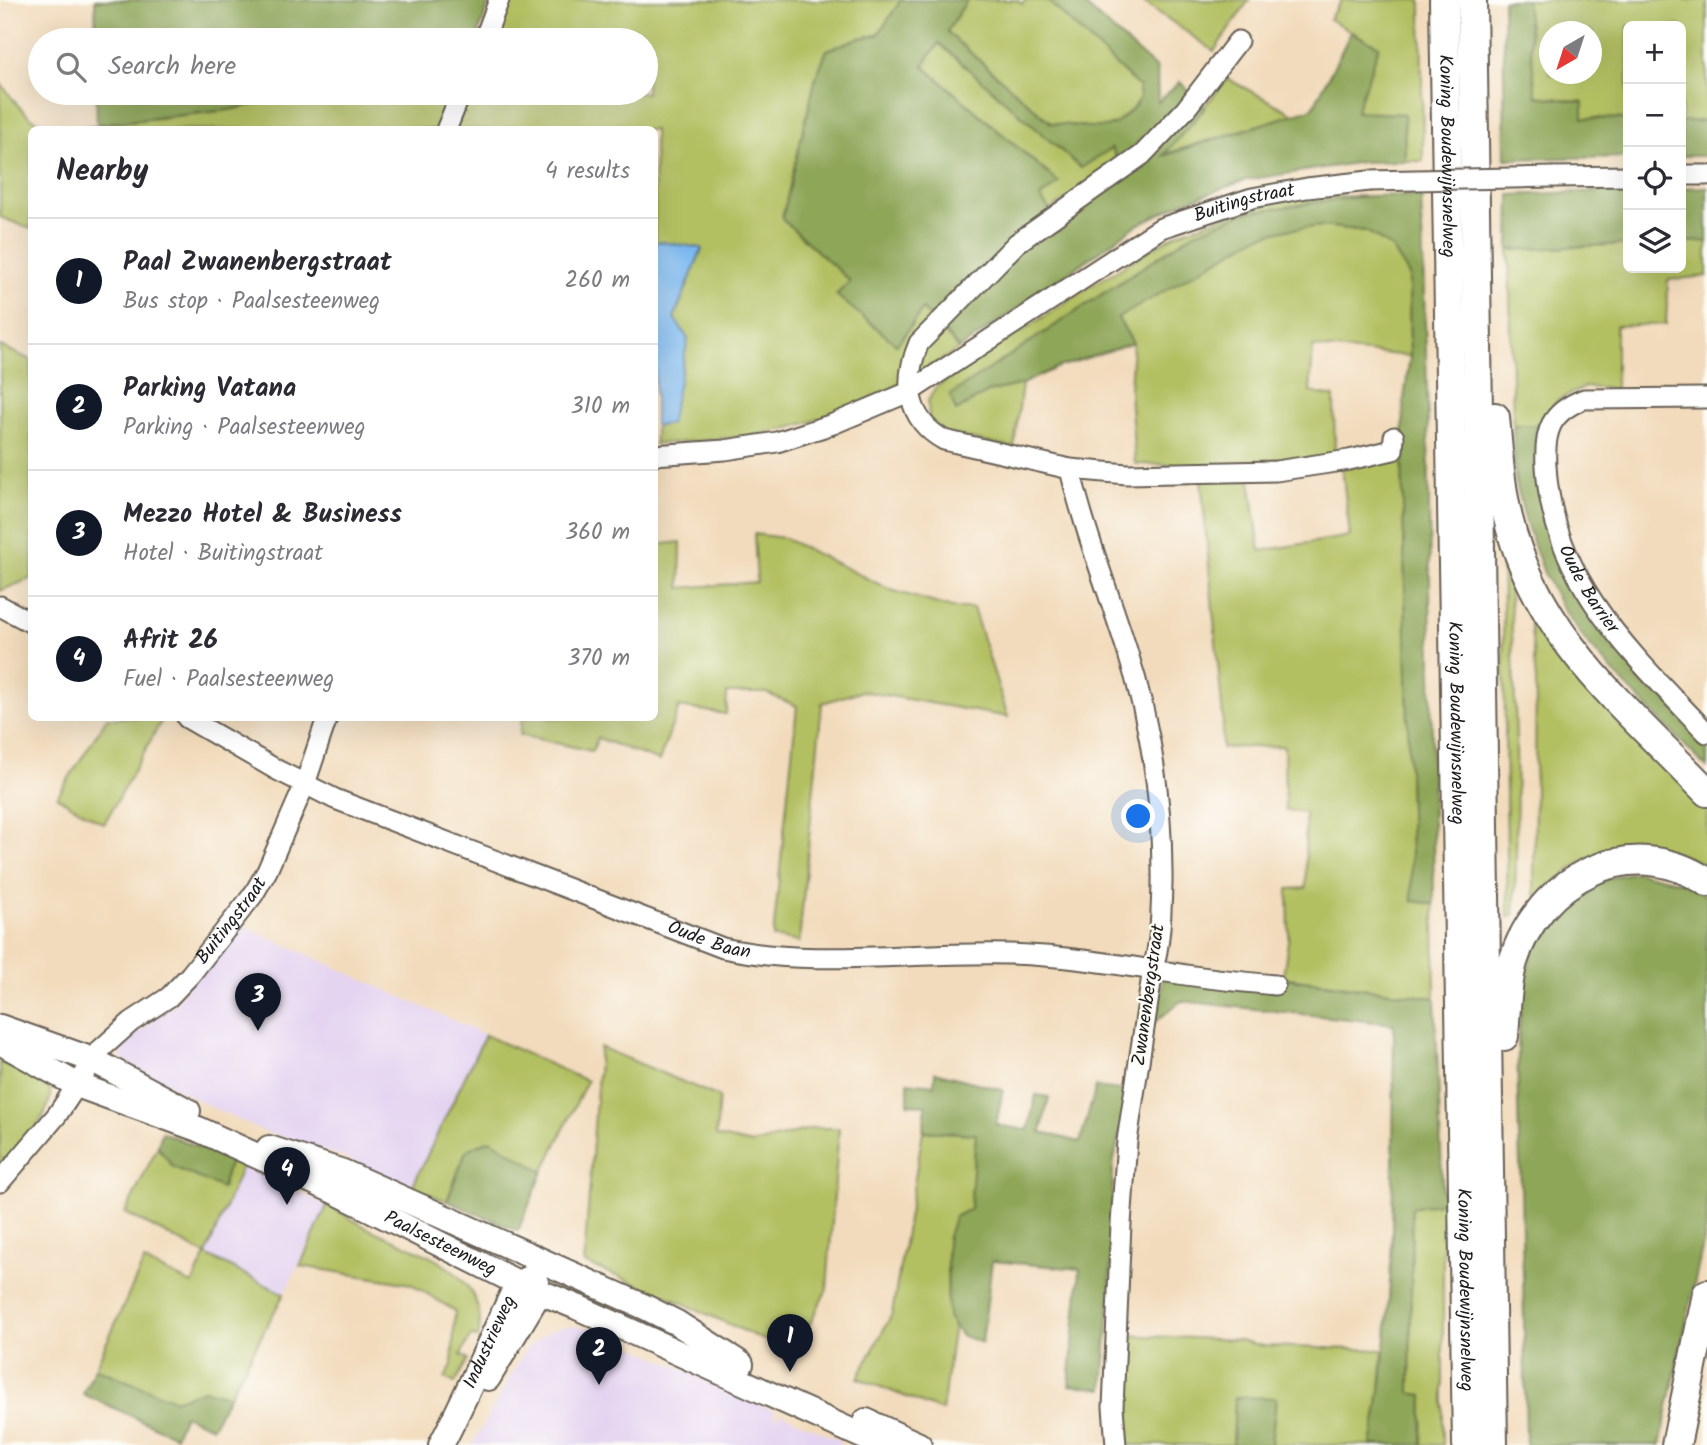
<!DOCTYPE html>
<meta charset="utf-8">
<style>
:root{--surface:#fff;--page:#f7f7f7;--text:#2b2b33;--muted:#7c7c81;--line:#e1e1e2;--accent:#111827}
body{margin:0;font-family:Kalam,sans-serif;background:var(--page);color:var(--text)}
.controls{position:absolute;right:21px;top:21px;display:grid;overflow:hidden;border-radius:10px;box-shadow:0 7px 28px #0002}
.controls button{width:63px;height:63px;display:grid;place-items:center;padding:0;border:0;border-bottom:2px solid var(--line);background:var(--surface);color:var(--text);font:35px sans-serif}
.compass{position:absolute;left:1539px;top:21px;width:63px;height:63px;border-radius:50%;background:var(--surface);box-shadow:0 7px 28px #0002;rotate:219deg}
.you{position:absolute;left:1139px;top:817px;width:24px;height:24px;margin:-18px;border:5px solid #fff;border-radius:50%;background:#1a73e8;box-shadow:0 0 0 10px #1a73e833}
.badge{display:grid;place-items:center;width:46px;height:46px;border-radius:50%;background:var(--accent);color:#fff;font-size:23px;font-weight:700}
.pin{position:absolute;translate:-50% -58px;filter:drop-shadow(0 2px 4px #0008)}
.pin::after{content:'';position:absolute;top:37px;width:24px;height:21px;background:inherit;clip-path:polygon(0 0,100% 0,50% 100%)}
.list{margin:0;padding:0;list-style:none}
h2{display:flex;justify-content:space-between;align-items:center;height:91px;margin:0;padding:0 28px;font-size:30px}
h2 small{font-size:23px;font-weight:400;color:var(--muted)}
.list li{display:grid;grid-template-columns:46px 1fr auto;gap:21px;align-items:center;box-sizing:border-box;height:126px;padding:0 28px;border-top:2px solid var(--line)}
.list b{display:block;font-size:26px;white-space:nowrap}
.list p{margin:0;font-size:23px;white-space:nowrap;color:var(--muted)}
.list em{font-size:23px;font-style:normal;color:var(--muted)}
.icon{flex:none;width:38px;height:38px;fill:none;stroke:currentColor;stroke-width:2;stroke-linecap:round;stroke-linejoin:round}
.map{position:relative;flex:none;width:1707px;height:1445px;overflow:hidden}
.search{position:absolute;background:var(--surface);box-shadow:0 7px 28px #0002;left:28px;top:28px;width:630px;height:77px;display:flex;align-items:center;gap:18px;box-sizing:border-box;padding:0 24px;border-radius:38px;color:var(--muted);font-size:26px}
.panel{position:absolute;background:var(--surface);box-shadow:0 7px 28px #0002;left:28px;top:126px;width:630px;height:595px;border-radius:10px}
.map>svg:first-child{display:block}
</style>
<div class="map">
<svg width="1707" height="1445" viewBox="0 0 1707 1445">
<rect width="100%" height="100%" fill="#fdfcf7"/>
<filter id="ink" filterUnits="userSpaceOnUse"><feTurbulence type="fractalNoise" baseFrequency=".0143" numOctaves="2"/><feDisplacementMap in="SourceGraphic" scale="14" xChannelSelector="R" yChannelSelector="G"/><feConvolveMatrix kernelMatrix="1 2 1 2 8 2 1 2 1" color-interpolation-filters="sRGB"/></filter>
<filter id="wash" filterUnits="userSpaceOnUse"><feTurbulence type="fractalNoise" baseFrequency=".00686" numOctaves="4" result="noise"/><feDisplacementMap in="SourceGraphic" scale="28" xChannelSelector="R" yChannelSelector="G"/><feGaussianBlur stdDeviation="1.57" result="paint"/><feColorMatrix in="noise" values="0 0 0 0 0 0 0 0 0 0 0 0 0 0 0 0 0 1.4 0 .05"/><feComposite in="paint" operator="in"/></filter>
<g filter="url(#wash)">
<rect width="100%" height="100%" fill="#f2dbbc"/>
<g fill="#e4d3f1">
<polygon points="240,924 485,1035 412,1187 340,1156 263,1131 213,1108 121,1059 122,1050 126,1042 174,1004"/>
<polygon points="242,1166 327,1205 284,1294 206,1255"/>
<polygon points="577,1326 597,1330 775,1411 773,1416 777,1418 780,1413 840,1440 840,1445 472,1445 527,1347 548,1332 562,1327"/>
</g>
<g fill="#b3c062" stroke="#686e3f" stroke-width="2" fill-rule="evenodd">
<path d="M505 0H901L878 35 859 38 827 50 816 77 782 219 850 281 837 294 897 344 923 309 959 349C899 388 833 421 762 434 726 440 690 441 655 444V426L670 424 674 318 702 249 655 241 654 130H452L469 93H646V40H492Z"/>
<polygon points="967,0 1017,0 1022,4 1025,0 1047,0 1139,87 1140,98 1135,106 1117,123 1106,127 1087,127 1051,123 947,32"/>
<polygon points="1141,0 1249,0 1214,51"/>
<polygon points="1342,0 1421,0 1423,161 1405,161 1404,114 1356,112 1379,47 1329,19"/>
<path d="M1526 0H1707V121H1681V26H1628V119L1583 118V102L1535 96ZM1550 32H1592V74H1550Z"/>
<polygon points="939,43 1081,168 1112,147 1119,165 1050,210 1040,197 1059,183 923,66"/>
<polygon points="1228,79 1294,114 1161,155"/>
<path d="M0 83C20 107 28 124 61 129L229 110 279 99 307 96 348 93 448 105 439 129 32 130 31 229 0 217Z"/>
<polygon points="1302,196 1367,196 1307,203 1196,232 950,395 956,411 988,392 1022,384 1014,448 946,434 929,420 928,401 935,388 1086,289 1178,233 1241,210"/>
<polygon points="1323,226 1366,231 1392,248 1409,275 1410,356 1313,347 1310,392 1334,397 1335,456 1237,466 1135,464 1130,390 1133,343 1117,318 1257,237 1283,230"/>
<polygon points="1707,241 1707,276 1668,280 1666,324 1616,326 1616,389 1584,387 1558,400 1537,425 1513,425 1509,250 1628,244 1628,268 1681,268 1681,242"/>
<polygon points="0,346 31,360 32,578 0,591"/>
<polygon points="1402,457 1412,900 1434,904 1435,998 1283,977 1289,934 1288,889 1306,888 1305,813 1285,810 1284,746 1222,748 1223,718 1201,479 1250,479 1260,551 1350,536 1342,468"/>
<polygon points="754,534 784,538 891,590 952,608 973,608 1008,717 862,691 822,703 799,942 773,937 797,706 766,693 727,693 726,714 679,707 659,761 598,738 592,751 520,735 522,718 654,718 655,545 681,542 680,588 757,582"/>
<path d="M1504 544 1507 545C1515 669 1520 792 1514 916L1508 917 1502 548Z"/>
<path d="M1529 609 1535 611 1707 806V867C1676 847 1636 842 1601 853 1577 861 1556 882 1536 897L1534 890 1536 680Z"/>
<polygon points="107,718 163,718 104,824 57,797"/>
<polygon points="485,1035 587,1081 543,1172 526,1161 466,1151 447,1201 412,1187"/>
<polygon points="600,1047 719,1097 716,1136 752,1144 813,1128 839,1128 827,1289 795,1354 665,1295 584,1263"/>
<path d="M0 1062 50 1085C55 1116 20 1145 0 1166Z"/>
<polygon points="923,1131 976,1134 970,1209 947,1240 948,1316 954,1324 942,1411 858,1378 892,1314"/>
<polygon points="158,1146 161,1153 222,1187 230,1160 242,1166 206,1255 284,1294 229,1396 204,1390 174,1401 95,1368 144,1261 192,1284 206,1255 125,1213"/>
<polygon points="1443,1202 1443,1445 1422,1445 1423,1395 1410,1394 1412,1207"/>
<path d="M327 1205C343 1213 357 1224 374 1231 421 1253 491 1272 478 1338L471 1335 461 1355 468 1359 455 1383 445 1378 452 1365 455 1311 411 1284 300 1266Z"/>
<polygon points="1124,1335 1239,1340 1263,1346 1383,1350 1379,1401 1371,1445 1271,1445 1276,1399 1235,1397 1233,1445 1124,1445"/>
</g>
<g fill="#8ea658" stroke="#55613a" stroke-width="2" fill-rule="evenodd">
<polygon points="95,0 490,0 476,40 96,40"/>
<path d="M901 0H967L947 32 1051 123 1087 127H1106L1117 123 1135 106 1140 98 1139 87 1047 0H1079L1157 69 1158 102 1180 82 1205 108 1163 156 1313 108 1351 32 1379 46 1356 112 1404 114 1405 161 1362 162 1246 180 1181 203 1137 225 959 349 923 309 897 345 836 295 850 281 782 219 816 77 827 50 859 38 878 35ZM939 43 1081 168 1112 148 1124 177 1058 221 1040 197 1059 183 923 66Z"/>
<polygon points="1503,0 1526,0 1536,96 1583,102 1583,118 1628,119 1628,157 1505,159"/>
<polygon points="96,93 454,93 448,105 348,93 279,99 229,110 97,124"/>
<rect x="1681" y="121" width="26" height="35"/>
<polygon points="1707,187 1707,241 1681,242 1681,188"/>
<polygon points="1628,190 1628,244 1509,250 1510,195"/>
<polygon points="1421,195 1428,418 1434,904 1412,901 1402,457 1404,399 1410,356 1409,275 1392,248 1366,231 1323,226 1283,230 1257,237 1118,318 1133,343 1056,368 1022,384 988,392 956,411 950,395 1196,232 1246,212 1367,196"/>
<path d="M1513 425H1537C1527 483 1553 554 1583 601L1707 742V768L1614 673 1585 640 1561 606 1544 573 1527 526 1515 479Z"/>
<path d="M1638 872 1689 884 1707 897V1225L1660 1445H1526C1525 1360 1523 1274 1521 1189 1519 1122 1508 995 1540 936 1563 895 1594 878 1638 872Z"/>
<path d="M1166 963 1435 998 1443 1202 1412 1208 1410 1393 1423 1395 1422 1445H1371C1398 1307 1392 1164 1394 1024L1181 1001 1155 1022Z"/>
<polygon points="935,1072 1003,1090 996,1125 1028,1130 1036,1095 1049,1097 1041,1132 1080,1142 1096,1087 1128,1091 1113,1165 1110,1295 1103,1389 1069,1385 1080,1269 992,1261 982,1343 960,1335 948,1317 947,1240 954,1217 970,1209 976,1134 923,1131 926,1105 908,1104 908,1082 934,1085"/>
<polygon points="162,1132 230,1160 222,1188 173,1167 158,1146"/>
<polygon points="491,1140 543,1172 518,1231 447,1201 466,1151 476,1145"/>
<polygon points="95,1368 174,1400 204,1390 229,1396 212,1427 184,1415 175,1436 83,1394"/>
<polygon points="1235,1397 1276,1398 1271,1445 1233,1445"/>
</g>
<polygon fill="#7cb8ef" stroke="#4c6a86" stroke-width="2" points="655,241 702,248 674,318 688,339 670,424 655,426"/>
</g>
<g filter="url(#ink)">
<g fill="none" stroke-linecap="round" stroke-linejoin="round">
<defs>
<g id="minor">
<polyline points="484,40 499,0"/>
<path d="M1238 41 1185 110 1142 155 1017 243 919 343C903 380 906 419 944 440L1070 469 1127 474 1276 471 1349 460 1393 450 1394 437"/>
<polyline points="446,130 461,93"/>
<polyline points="1681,175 1707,175"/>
<polyline points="1554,177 1628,176"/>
<path id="s1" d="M1707 398 1584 399C1550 412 1544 431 1546 466 1552 581 1633 655 1707 733"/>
<path id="s2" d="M654 455 725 450 777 442 833 424 909 392 1161 228 1252 198 1307 188 1369 181"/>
<path d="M1070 469C1084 529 1107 588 1126 647 1151 724 1163 803 1162 884 1161 913 1161 940 1153 969L1127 1141 1121 1224 1113 1407 1116 1445"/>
<polyline points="0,606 32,623"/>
<path id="s3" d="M187 718 277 770 335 799 723 948C816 968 916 951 1010 954 1069 956 1122 965 1179 974 1211 979 1243 982 1275 985"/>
<path id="s4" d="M0 1182 57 1115 101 1049 131 1022 169 997 190 975 253 895 267 871 305 784 327 718"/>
</g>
<g id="major">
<polyline points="0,1027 93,1060 188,1111"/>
<path id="s5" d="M0 1042 77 1085 198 1129 336 1192 518 1283 577 1307 882 1445"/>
<polyline points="269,1148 343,1172 645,1307 677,1323 741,1364"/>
<polyline points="488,1378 539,1293 535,1279"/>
<polyline points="866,1421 919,1445"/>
<path id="s6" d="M441 1445C469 1392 491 1337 518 1283L533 1276"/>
</g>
<g id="highway">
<path id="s7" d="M1444 0 1467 1445"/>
<polyline points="1472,0 1493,1445"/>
<path d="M1495 417C1498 451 1500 485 1508 518 1536 636 1627 709 1707 792"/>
<path d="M1504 1036C1506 1012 1506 986 1513 962 1538 879 1630 830 1707 882"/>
<polyline points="1676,1445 1707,1294"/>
</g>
</defs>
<use href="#minor" stroke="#675f54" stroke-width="23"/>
<use href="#major" stroke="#675f54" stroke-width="28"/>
<use href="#highway" stroke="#675f54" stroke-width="32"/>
<use href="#minor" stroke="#fff" stroke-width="19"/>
<use href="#major" stroke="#fff" stroke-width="24"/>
<use href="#highway" stroke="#fff" stroke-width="28"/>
<defs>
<polyline id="minor-bridge" points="1369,181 1554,177"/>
</defs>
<use href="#minor-bridge" stroke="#675f54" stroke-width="23" stroke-linecap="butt"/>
<use href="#minor-bridge" stroke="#fff" stroke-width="19"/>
</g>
</g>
<g text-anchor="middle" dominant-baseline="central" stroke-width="5" stroke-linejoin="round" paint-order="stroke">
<g font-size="19" fill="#1c1c1c" stroke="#fdfcf7">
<text stroke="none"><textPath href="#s7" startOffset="156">Koning Boudewijnsnelweg</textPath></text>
<text stroke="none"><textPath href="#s2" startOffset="653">Buitingstraat</textPath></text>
<text stroke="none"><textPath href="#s1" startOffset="340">Oude Barrier</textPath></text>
<text stroke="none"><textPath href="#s7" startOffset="723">Koning Boudewijnsnelweg</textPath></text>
<text stroke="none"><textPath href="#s4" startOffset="352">Buitingstraat</textPath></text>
<text stroke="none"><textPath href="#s3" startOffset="569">Oude Baan</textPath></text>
<text transform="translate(1149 995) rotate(-82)">Zwanenbergstraat</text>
<text stroke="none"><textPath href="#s5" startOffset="485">Paalsesteenweg</textPath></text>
<text stroke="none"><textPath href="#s7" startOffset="1290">Koning Boudewijnsnelweg</textPath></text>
<text stroke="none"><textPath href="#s6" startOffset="114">Industrieweg</textPath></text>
</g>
</g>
</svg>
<div class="controls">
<button>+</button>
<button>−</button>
<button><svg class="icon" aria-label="locate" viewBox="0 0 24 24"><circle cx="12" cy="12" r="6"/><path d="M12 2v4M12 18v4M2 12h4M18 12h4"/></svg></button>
<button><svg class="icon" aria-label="layers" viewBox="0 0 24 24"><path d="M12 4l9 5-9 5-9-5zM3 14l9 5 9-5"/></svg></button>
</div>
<svg class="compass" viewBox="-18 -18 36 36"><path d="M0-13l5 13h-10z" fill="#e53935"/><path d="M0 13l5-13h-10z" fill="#7c7c81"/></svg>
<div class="you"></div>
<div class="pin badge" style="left:790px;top:1372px">1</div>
<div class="pin badge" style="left:599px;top:1385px">2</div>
<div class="pin badge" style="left:258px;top:1031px">3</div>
<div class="pin badge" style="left:287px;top:1205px">4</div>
<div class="search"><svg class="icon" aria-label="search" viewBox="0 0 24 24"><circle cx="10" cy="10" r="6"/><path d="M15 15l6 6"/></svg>Search here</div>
<section class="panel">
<h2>Nearby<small>4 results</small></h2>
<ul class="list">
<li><span class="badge">1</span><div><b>Paal Zwanenbergstraat</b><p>Bus stop · Paalsesteenweg</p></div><em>260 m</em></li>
<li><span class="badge">2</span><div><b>Parking Vatana</b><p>Parking · Paalsesteenweg</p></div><em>310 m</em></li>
<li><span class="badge">3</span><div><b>Mezzo Hotel &amp; Business</b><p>Hotel · Buitingstraat</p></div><em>360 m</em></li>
<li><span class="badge">4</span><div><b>Afrit 26</b><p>Fuel · Paalsesteenweg</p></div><em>370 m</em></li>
</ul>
</section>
</div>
